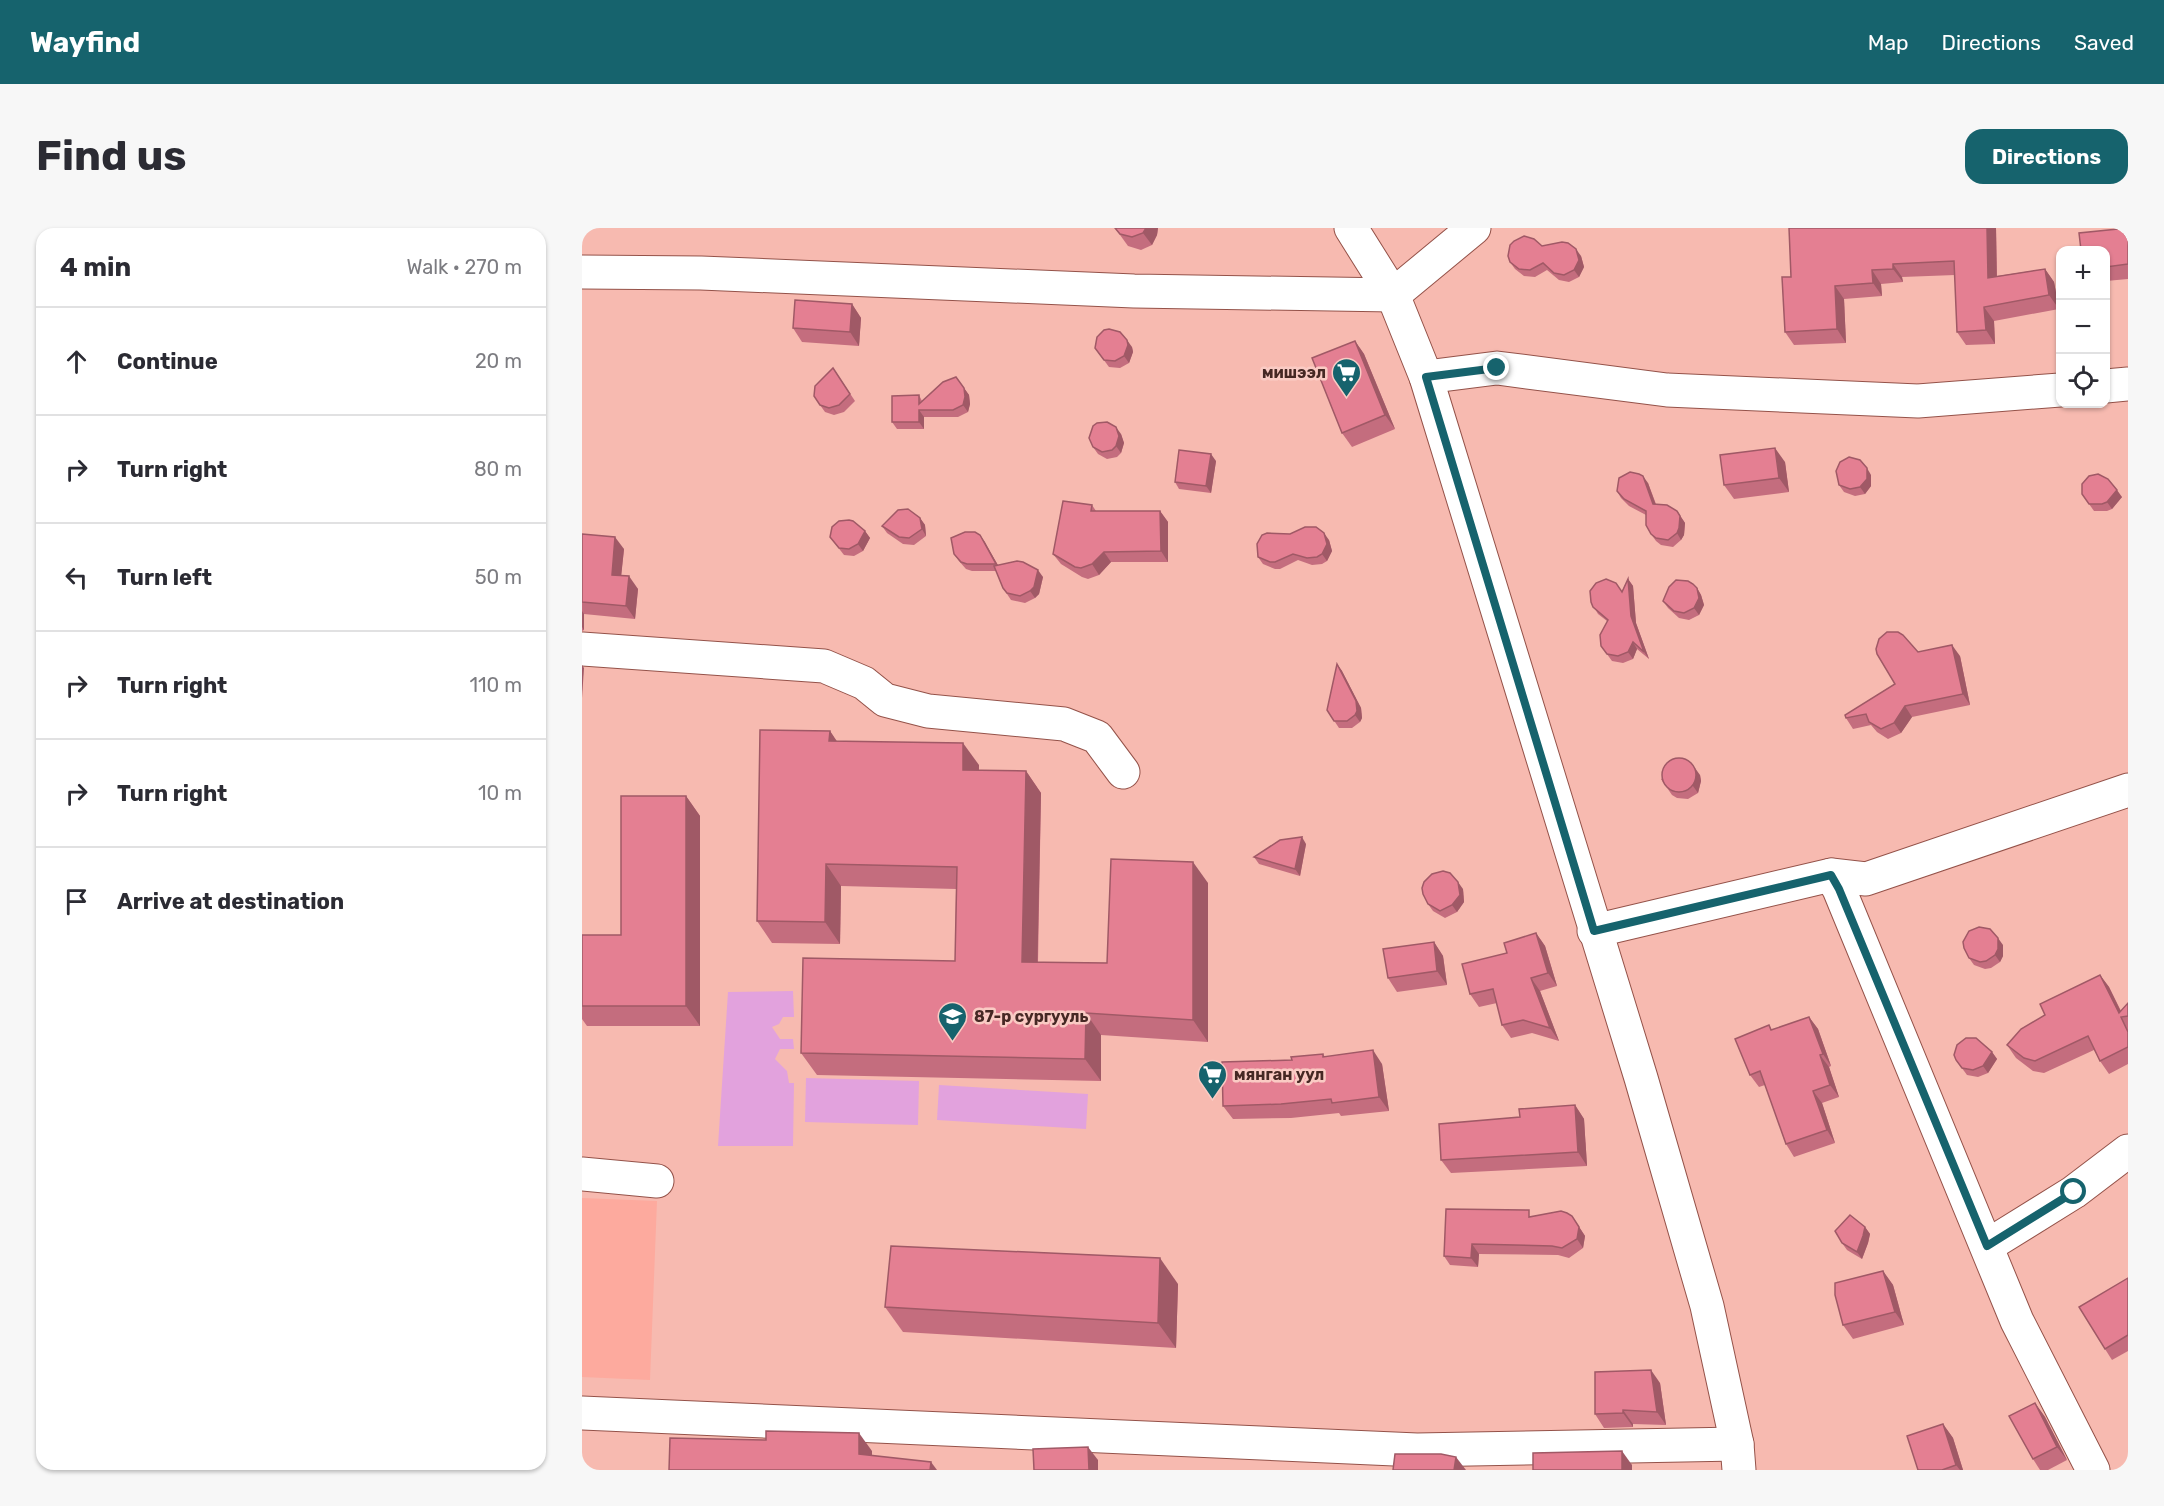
<!DOCTYPE html>
<meta charset="utf-8">
<style>
:root{--surface:#fff;--page:#f7f7f7;--text:#2b2b33;--muted:#7c7c81;--line:#e1e1e2;--accent:#16636d}
body{margin:0;font-family:Rubik,sans-serif;background:var(--page);color:var(--text)}
.controls{position:absolute;right:18px;top:18px;display:grid;overflow:hidden;border-radius:12px;box-shadow:0 2px 4px #0004}
.controls button{width:54px;height:54px;display:grid;place-items:center;padding:0;border:0;border-bottom:2px solid var(--line);background:var(--surface);color:var(--text);font:30px sans-serif}
.stop{position:absolute;width:18px;height:18px;margin:-14px;border:4px solid #16636d;border-radius:50%;background:#fff}
.stop.end{background:#16636d;border-color:#fff;box-shadow:0 2px 6px #0008}
.list{margin:0;padding:0;list-style:none}
h2{display:flex;justify-content:space-between;align-items:center;height:78px;margin:0;padding:0 24px;font-size:26px}
h2 small{font-size:20px;font-weight:400;color:var(--muted)}
.list li{display:grid;grid-template-columns:39px 1fr auto;gap:18px;align-items:center;box-sizing:border-box;height:108px;padding:0 24px;border-top:2px solid var(--line)}
.list b{display:block;font-size:22px;white-space:nowrap}
.list em{font-size:20px;font-style:normal;color:var(--muted)}
.icon{flex:none;width:33px;height:33px;fill:none;stroke:currentColor;stroke-width:2;stroke-linecap:round;stroke-linejoin:round}
.map{position:relative;flex:none;width:1546px;height:1242px;overflow:hidden;border-radius:18px}
header{display:flex;align-items:center;gap:36px;box-sizing:border-box;height:84px;padding:0 30px;background:var(--accent);color:#fff}
header strong{font-size:28px}
nav{display:flex;gap:33px;margin-inline-start:auto;font-size:21px}
.intro{display:flex;align-items:center;justify-content:space-between;box-sizing:border-box;height:144px;padding:0 36px}
h1{margin:0;font-size:42px}
.button{padding:15px 27px;border-radius:18px;background:var(--accent);color:#fff;font-size:21px;font-weight:700}
main{display:flex;gap:36px;padding:0 36px}
aside{flex:1;background:var(--surface);border-radius:18px;box-shadow:0 2px 4px #0004}
.map>svg:first-child{display:block}
</style>
<header>
<strong>Wayfind</strong>
<nav><a>Map</a><a>Directions</a><a>Saved</a></nav>
</header>
<div class="intro"><h1>Find us</h1><a class="button">Directions</a></div>
<main>
<aside>
<h2>4 min<small>Walk · 270 m</small></h2>
<ul class="list">
<li><svg class="icon" aria-label="ahead" viewBox="0 0 24 24"><path d="M12 20V5M6 11l6-6 6 6"/></svg><div><b>Continue</b></div><em>20 m</em></li>
<li><svg class="icon" aria-label="right" viewBox="0 0 24 24"><path d="M7 20v-9h11M14 6l5 5-5 5"/></svg><div><b>Turn right</b></div><em>80 m</em></li>
<li><svg class="icon" aria-label="left" viewBox="0 0 24 24"><path d="M17 20v-9H6M10 6l-5 5 5 5"/></svg><div><b>Turn left</b></div><em>50 m</em></li>
<li><svg class="icon" aria-label="right" viewBox="0 0 24 24"><path d="M7 20v-9h11M14 6l5 5-5 5"/></svg><div><b>Turn right</b></div><em>110 m</em></li>
<li><svg class="icon" aria-label="right" viewBox="0 0 24 24"><path d="M7 20v-9h11M14 6l5 5-5 5"/></svg><div><b>Turn right</b></div><em>10 m</em></li>
<li><svg class="icon" aria-label="arrive" viewBox="0 0 24 24"><path d="M6 21V4h12l-3 4 3 4H6"/></svg><div><b>Arrive at destination</b></div></li>
</ul>
</aside>
<div class="map">
<svg width="1546" height="1242" viewBox="0 0 1546 1242">
<rect width="100%" height="100%" fill="#f7bab0"/>
<polygon fill="#fdaa9e" points="0,970 75,973 68,1152 0,1149"/>
<g fill="#e2a2dd">
<polygon points="211,763 212,789 201,789 197,796 190,799 198,811 211,811 212,821 198,821 193,831 205,843 207,855 212,855 211,918 136,918 146,764"/>
<polygon points="224,850 337,853 336,897 223,894"/>
<polygon points="357,857 506,866 504,901 355,892"/>
</g>
<g fill="none" stroke-linecap="round" stroke-linejoin="round">
<defs>
<g id="minor">
<polyline points="769,0 811,67 844,149 1059,850 1125,1078 1155,1216 1157,1242"/>
<polyline points="0,44 119,45 552,63 811,67 892,0"/>
<polyline points="844,149 915,140 1085,162 1336,173 1478,162"/>
<polyline points="1524,158 1546,156"/>
<polyline points="0,421 242,438 282,455 303,472 346,483 482,496 515,509 541,544"/>
<polyline points="1249,647 1257,661 1435,1093 1511,1242"/>
<polyline points="1012,703 1249,647 1284,651 1546,562"/>
<polyline points="0,946 75,953"/>
<polyline points="1405,1018 1492,964 1546,923"/>
<polyline points="0,1185 835,1222 1155,1216"/>
</g>
</defs>
<use href="#minor" stroke="#945249" stroke-width="35"/>
<use href="#minor" stroke="#fff" stroke-width="33"/>
</g>
<g fill="#c46d7e">
<polygon points="533,0 576,0 575,7 570,17 559,22 546,18"/>
<polygon points="1414,0 1415,48 1463,41 1472,54 1477,81 1412,93 1413,116 1384,117 1375,104 1373,47 1320,49 1321,54 1299,56 1300,68 1262,71 1264,115 1212,117 1203,104 1209,49"/>
<polygon points="1546,0 1546,51 1524,53 1524,22"/>
<polygon points="960,18 999,28 1002,39 997,49 987,54 977,52 965,42 953,49 942,48 933,41 928,34"/>
<polygon points="270,76 279,90 277,118 220,114 211,100"/>
<polygon points="773,113 782,126 813,201 770,219 760,205"/>
<polygon points="550,119 551,124 547,135 538,140 527,139 513,120"/>
<polygon points="251,140 273,173 262,184 252,187 243,184 238,177"/>
<polygon points="374,149 387,167 388,176 386,184 376,189 342,189 342,201 315,201 310,194 337,167 340,173"/>
<polygon points="539,206 542,215 539,225 535,229 525,231 516,226 511,219"/>
<polygon points="634,233 629,265 597,261 593,254"/>
<polygon points="1203,234 1207,264 1152,271 1142,257"/>
<polygon points="1289,247 1289,258 1283,266 1273,268 1262,264 1257,257"/>
<polygon points="1066,255 1074,276 1095,283 1103,295 1102,307 1099,312 1091,319 1079,317 1074,313 1069,306 1064,287 1047,278 1039,270 1035,263"/>
<polygon points="1500,266 1540,269 1530,281 1525,283 1512,283"/>
<polygon points="510,277 514,283 578,283 586,294 586,334 529,334 517,347 506,351 500,349 479,336 471,326"/>
<polygon points="338,290 343,297 344,308 332,317 321,316 305,305 300,298"/>
<polygon points="283,303 288,310 281,323 272,328 262,327 248,309"/>
<polygon points="0,306 42,321 39,348 56,361 53,391 2,386 2,402 0,403"/>
<polygon points="398,307 416,337 461,349 457,366 453,370 443,375 429,372 421,360 414,343 390,343 384,341 377,333 372,326"/>
<polygon points="747,312 750,323 745,333 740,336 730,337 716,332 698,341 693,341 681,336 676,329"/>
<polygon points="1046,351 1051,358 1054,395 1067,431 1055,421 1051,431 1041,435 1030,433 1019,418 1025,393 1016,386 1009,374 1040,363"/>
<polygon points="1115,360 1119,367 1122,377 1117,387 1107,392 1097,390 1086,380 1081,373"/>
<polygon points="1336,424 1378,428 1388,477 1330,489 1319,505 1306,511 1295,504 1289,497 1271,501 1264,490 1313,456"/>
<polygon points="755,436 760,443 779,480 780,490 778,494 770,500 757,500 745,482"/>
<polygon points="248,503 254,513 397,537 397,542 444,543 459,565 456,734 525,735 626,655 626,814 519,807 519,853 235,847 219,825 373,733 374,661 259,658 258,716 190,715 175,693"/>
<polygon points="1118,547 1119,553 1116,565 1106,571 1095,570 1090,567 1079,551"/>
<polygon points="104,568 118,588 118,798 5,798 0,791 0,707 39,707"/>
<polygon points="724,616 718,648 677,636 672,629"/>
<polygon points="881,661 882,674 875,684 863,690 851,683 846,676"/>
<polygon points="954,705 963,718 975,758 958,763 977,813 950,805 929,810 920,797 915,775 897,779 888,766 925,725"/>
<polygon points="852,714 861,728 865,757 815,764 806,750"/>
<polygon points="1421,717 1421,728 1418,734 1409,740 1403,741 1392,737 1387,730"/>
<polygon points="1518,747 1527,759 1539,783 1546,775 1546,836 1527,846 1518,833 1512,822 1462,845 1451,843 1434,830 1425,817 1463,787"/>
<polygon points="1227,789 1236,801 1249,838 1247,839 1257,869 1240,875 1253,915 1212,929 1204,916 1183,857 1177,859 1168,847 1187,797 1190,802"/>
<polygon points="1410,824 1415,831 1406,845 1396,849 1385,847 1374,832"/>
<polygon points="741,826 743,829 800,836 807,883 759,888 757,885 709,890 651,891 641,878 710,832"/>
<polygon points="993,877 1002,891 1005,938 869,945 859,932 938,889"/>
<polygon points="951,988 990,988 1003,1008 1001,1020 987,1030 976,1027 897,1026 896,1039 868,1037 862,1028"/>
<polygon points="1283,999 1288,1006 1286,1015 1280,1031 1265,1022 1260,1015"/>
<polygon points="1301,1043 1311,1057 1322,1097 1271,1111 1261,1097"/>
<polygon points="1546,1050 1546,1123 1530,1132 1523,1121"/>
<polygon points="596,1056 594,1120 321,1104 303,1079"/>
<polygon points="1078,1155 1084,1197 1051,1196 1051,1199 1022,1200 1013,1186"/>
<polygon points="1453,1175 1463,1189 1485,1232 1466,1242 1458,1242 1451,1231"/>
<polygon points="1361,1196 1371,1210 1381,1242 1336,1242"/>
</g>
<g fill="#a05966">
<polygon points="564,0 576,0 575,7 570,17 561,5"/>
<polygon points="1405,0 1414,0 1415,63 1406,50"/>
<polygon points="994,21 999,28 1002,39 997,49 992,42"/>
<polygon points="1311,36 1320,49 1321,54 1311,41"/>
<polygon points="1463,41 1472,54 1477,81 1467,67"/>
<polygon points="1290,42 1299,56 1300,68 1291,55"/>
<polygon points="1253,58 1262,71 1264,115 1255,101"/>
<polygon points="270,76 279,90 277,118 268,104"/>
<polygon points="1402,79 1412,93 1413,116 1404,102"/>
<polygon points="545,112 550,119 551,124 547,135 542,128"/>
<polygon points="773,113 782,126 813,201 803,187"/>
<polygon points="382,160 387,167 388,176 386,184 381,177"/>
<polygon points="337,182 342,189 342,201 337,194"/>
<polygon points="534,199 539,206 542,215 539,225 534,218"/>
<polygon points="1193,220 1203,234 1207,264 1197,250"/>
<polygon points="629,226 634,233 629,265 624,258"/>
<polygon points="1285,240 1289,247 1289,258 1283,266 1278,259"/>
<polygon points="1061,248 1066,255 1076,283 1071,276"/>
<polygon points="1535,262 1540,269 1530,281 1525,274"/>
<polygon points="578,283 586,294 586,334 579,323"/>
<polygon points="1095,283 1103,295 1102,307 1099,312 1095,305"/>
<polygon points="338,290 343,297 344,308 340,301"/>
<polygon points="283,303 288,310 281,323 276,316"/>
<polygon points="742,305 747,312 750,323 745,333 740,326"/>
<polygon points="398,307 403,314 419,343 414,336"/>
<polygon points="33,309 42,321 38,359 30,347"/>
<polygon points="522,324 529,334 517,347 510,336"/>
<polygon points="456,342 461,349 457,366 453,370 448,363"/>
<polygon points="47,348 56,361 53,391 44,378"/>
<polygon points="1046,351 1051,358 1054,395 1067,431 1062,424 1049,388"/>
<polygon points="1115,360 1119,367 1122,377 1117,387 1112,380"/>
<polygon points="0,383 2,386 2,402 0,399"/>
<polygon points="1051,414 1055,421 1051,431 1046,424"/>
<polygon points="1370,417 1378,428 1388,477 1381,466"/>
<polygon points="755,436 760,443 779,480 780,490 778,494 773,487"/>
<polygon points="0,437 2,440 0,470"/>
<polygon points="1323,478 1330,489 1319,505 1312,495"/>
<polygon points="248,503 263,525 247,513"/>
<polygon points="381,515 397,537 396,564 381,542"/>
<polygon points="1113,540 1118,547 1119,553 1116,565 1111,558"/>
<polygon points="444,543 459,565 455,756 440,734"/>
<polygon points="104,568 118,588 118,798 104,778"/>
<polygon points="720,609 724,616 718,648 713,641"/>
<polygon points="611,634 626,655 626,814 611,792"/>
<polygon points="244,636 259,658 258,716 243,694"/>
<polygon points="876,654 881,661 882,674 875,684 870,677"/>
<polygon points="954,705 963,718 975,758 966,745"/>
<polygon points="1416,710 1421,717 1421,728 1418,734 1413,727"/>
<polygon points="852,714 861,728 865,757 855,743"/>
<polygon points="1518,747 1527,759 1541,788 1537,785"/>
<polygon points="949,750 958,763 977,813 968,800"/>
<polygon points="504,785 519,807 519,853 503,831"/>
<polygon points="1227,789 1236,801 1249,838 1241,826"/>
<polygon points="791,822 800,836 807,883 797,869"/>
<polygon points="1410,824 1415,831 1406,845 1401,838"/>
<polygon points="1238,827 1247,839 1257,869 1248,857"/>
<polygon points="1231,863 1240,875 1253,915 1245,902"/>
<polygon points="993,877 1002,891 1005,938 996,924"/>
<polygon points="990,988 1003,1008 1001,1020 995,1011"/>
<polygon points="1283,999 1288,1006 1286,1015 1280,1031 1275,1024"/>
<polygon points="890,1016 897,1026 896,1039 889,1030"/>
<polygon points="578,1030 596,1056 594,1120 576,1095"/>
<polygon points="1301,1043 1311,1057 1322,1097 1313,1084"/>
<polygon points="1069,1142 1078,1155 1084,1197 1075,1184"/>
<polygon points="1453,1175 1463,1189 1485,1232 1475,1219"/>
<polygon points="1041,1182 1051,1196 1051,1199 1041,1185"/>
<polygon points="1361,1196 1371,1210 1381,1242 1378,1242 1374,1237"/>
<polygon points="277,1205 290,1223 290,1242 277,1226"/>
<polygon points="506,1219 516,1232 516,1242 507,1242"/>
<polygon points="1040,1223 1050,1237 1050,1242 1040,1242"/>
<polygon points="874,1229 884,1242 872,1242"/>
<polygon points="349,1234 355,1242 348,1242"/>
</g>
<g fill="#e47f92" stroke="#a05966" stroke-width="1.5">
<polygon points="533,0 564,0 561,5 550,9 538,6"/>
<polygon points="1207,0 1405,0 1406,50 1463,41 1467,67 1402,79 1404,102 1375,104 1372,33 1311,36 1311,41 1290,42 1291,55 1253,58 1255,101 1203,104 1200,49 1209,49"/>
<polygon points="1546,0 1546,36 1524,39 1524,22 1499,22 1497,5"/>
<polygon points="942,8 952,11 960,18 980,14 986,15 994,21 997,32 992,42 982,47 972,45 961,35 948,42 937,41 928,34 926,28 928,17 932,13"/>
<polygon points="213,72 270,76 268,104 211,100"/>
<polygon points="527,101 538,104 545,112 546,117 542,128 533,133 522,132 513,120 515,109 522,102"/>
<polygon points="773,113 803,187 760,205 730,130"/>
<polygon points="251,140 268,166 257,177 247,180 238,177 232,168 233,158"/>
<polygon points="374,149 382,160 383,169 381,177 371,182 337,182 337,194 310,194 310,168 337,167 337,176 361,154"/>
<polygon points="525,194 534,199 537,208 534,218 530,222 520,224 511,219 507,210 511,198 515,195"/>
<polygon points="1193,220 1197,250 1142,257 1138,227"/>
<polygon points="597,222 629,226 624,258 593,254"/>
<polygon points="1267,229 1278,232 1285,240 1285,251 1278,259 1268,261 1257,257 1254,243 1258,234"/>
<polygon points="1048,244 1057,246 1061,248 1071,276 1085,277 1095,283 1098,288 1097,300 1095,305 1086,312 1074,310 1069,306 1064,297 1064,283 1042,271 1035,263 1037,250"/>
<polygon points="1516,246 1526,251 1535,262 1525,274 1520,276 1507,276 1500,266 1500,256 1507,248"/>
<polygon points="481,273 510,277 509,283 578,283 579,323 522,324 510,336 499,340 493,339 471,326"/>
<polygon points="326,281 338,290 340,301 327,310 317,309 300,298 316,282"/>
<polygon points="267,292 271,293 283,303 276,316 267,321 257,320 248,309 250,299 257,293"/>
<polygon points="723,299 734,299 742,305 745,316 740,326 735,329 725,330 711,326 693,334 688,334 676,329 675,316 680,307 685,305 708,306"/>
<polygon points="383,304 393,304 398,307 414,336 385,336 379,334 372,326 369,310"/>
<polygon points="0,306 33,309 30,347 47,348 44,378 0,374"/>
<polygon points="435,333 441,334 456,342 452,359 448,363 438,368 425,365 421,360 412,338"/>
<polygon points="1024,351 1034,355 1040,364 1046,351 1049,388 1062,424 1051,414 1046,424 1036,428 1025,426 1019,418 1018,407 1026,392 1011,379 1009,374 1008,363 1014,355"/>
<polygon points="1094,352 1106,353 1111,356 1115,360 1117,370 1112,380 1102,385 1092,383 1081,373 1087,359"/>
<polygon points="1305,404 1316,404 1321,407 1336,424 1370,417 1381,466 1323,478 1312,495 1299,501 1287,494 1284,486 1264,490 1263,487 1313,456 1295,426 1294,421 1297,411"/>
<polygon points="755,436 774,473 775,483 773,487 765,493 752,493 745,482"/>
<polygon points="178,502 248,503 247,513 381,515 381,542 444,543 440,734 525,735 529,631 611,634 611,792 504,785 503,831 219,825 221,730 373,733 375,639 244,636 243,694 175,693"/>
<circle cx="1097" cy="547" r="17"/>
<polygon points="39,568 104,568 104,778 0,778 0,707 39,707"/>
<polygon points="720,609 713,641 672,629 698,612"/>
<polygon points="861,643 868,645 876,654 878,667 870,677 858,683 846,676 841,666 840,660 842,654 850,646"/>
<polygon points="1397,699 1408,701 1416,710 1416,721 1413,727 1404,733 1398,734 1387,730 1382,720 1381,714 1387,703"/>
<polygon points="954,705 966,745 949,750 968,800 941,792 920,797 911,761 888,766 880,736 925,725 922,715"/>
<polygon points="852,714 855,743 806,750 801,721"/>
<polygon points="1518,747 1537,785 1546,775 1546,788 1539,789 1546,804 1546,819 1518,833 1506,808 1453,833 1442,830 1425,817 1439,801 1463,787 1458,776"/>
<polygon points="1227,789 1241,826 1238,827 1248,857 1231,863 1245,902 1204,916 1178,843 1168,847 1153,811 1187,797 1189,802"/>
<polygon points="1384,810 1394,810 1410,824 1401,838 1391,842 1380,840 1374,832 1372,827 1375,817"/>
<polygon points="791,822 797,869 750,875 749,871 699,876 641,878 640,834 710,832 709,829 741,826 741,829"/>
<polygon points="993,877 996,924 859,932 857,896 938,889 937,881"/>
<polygon points="864,981 947,982 947,989 979,983 985,985 990,988 997,999 995,1011 980,1020 970,1018 890,1016 889,1030 862,1028"/>
<polygon points="1268,987 1283,999 1281,1008 1275,1024 1260,1015 1253,1003"/>
<polygon points="309,1018 578,1030 576,1095 303,1079"/>
<polygon points="1301,1043 1313,1084 1261,1097 1253,1067 1253,1055"/>
<polygon points="1546,1050 1546,1107 1523,1121 1497,1079"/>
<polygon points="1069,1142 1075,1184 1041,1182 1041,1185 1013,1186 1013,1144"/>
<polygon points="1453,1175 1475,1219 1451,1231 1427,1188"/>
<polygon points="1361,1196 1374,1237 1360,1242 1336,1242 1325,1208"/>
<polygon points="184,1203 277,1205 277,1226 349,1234 348,1242 87,1242 88,1210 184,1212"/>
<polygon points="506,1219 507,1242 452,1242 451,1221"/>
<polygon points="1040,1223 1040,1242 951,1242 951,1225"/>
<polygon points="813,1226 859,1226 874,1229 872,1242 811,1242"/>
</g>
<g fill="none" stroke-linecap="round" stroke-linejoin="round">
<polyline stroke="#16636d" stroke-width="8" points="915,140 844,149 1012,703 1249,647 1257,661 1405,1018 1492,964"/>
</g>
<defs>
<symbol id="supermarket-pin" viewBox="-11 -11 22 30"><path d="M0 17L-7.5 6A9.5 9.5 0 1 1 7.5 6Z" fill="#16636d" stroke="#facbc4"/><path d="M-6-5.5h2.5l.6 2H6L4.5 2H-2.5L-4.4-4H-6ZM-1.5 3.2a1.3 1.3 0 1 0 .1 0ZM3 3.2a1.3 1.3 0 1 0 .1 0Z" fill="#fff"/></symbol>
<symbol id="school-pin" viewBox="-11 -11 22 30"><path d="M0 17L-7.5 6A9.5 9.5 0 1 1 7.5 6Z" fill="#16636d" stroke="#facbc4"/><path d="M0-5L7-2L0 1L-7-2ZM-4 1L0 2.5L4 1V4Q0 6-4 4Z" fill="#fff"/></symbol>
</defs>
<g fill-rule="evenodd">
<use href="#supermarket-pin" x="748" y="128" width="33" height="45"/>
<use href="#school-pin" x="354" y="772" width="33" height="45"/>
<use href="#supermarket-pin" x="614" y="830" width="33" height="45"/>
</g>
<g text-anchor="middle" dominant-baseline="central" stroke-width="5" stroke-linejoin="round" paint-order="stroke">
<g font-size="16" font-weight="bold" fill="#462824" stroke="#facbc4" text-anchor="start">
<text x="744" y="144" text-anchor="end">мишээл</text>
<text x="392" y="788">87-р сургууль</text>
<text x="652" y="846">мянган уул</text>
</g>
</g>
</svg>
<div class="controls">
<button>+</button>
<button>−</button>
<button><svg class="icon" aria-label="locate" viewBox="0 0 24 24"><circle cx="12" cy="12" r="6"/><path d="M12 2v4M12 18v4M2 12h4M18 12h4"/></svg></button>
</div>
<div class="stop" style="left:1492px;top:964px"></div>
<div class="stop end" style="left:915px;top:140px"></div>
</div>
</main>
